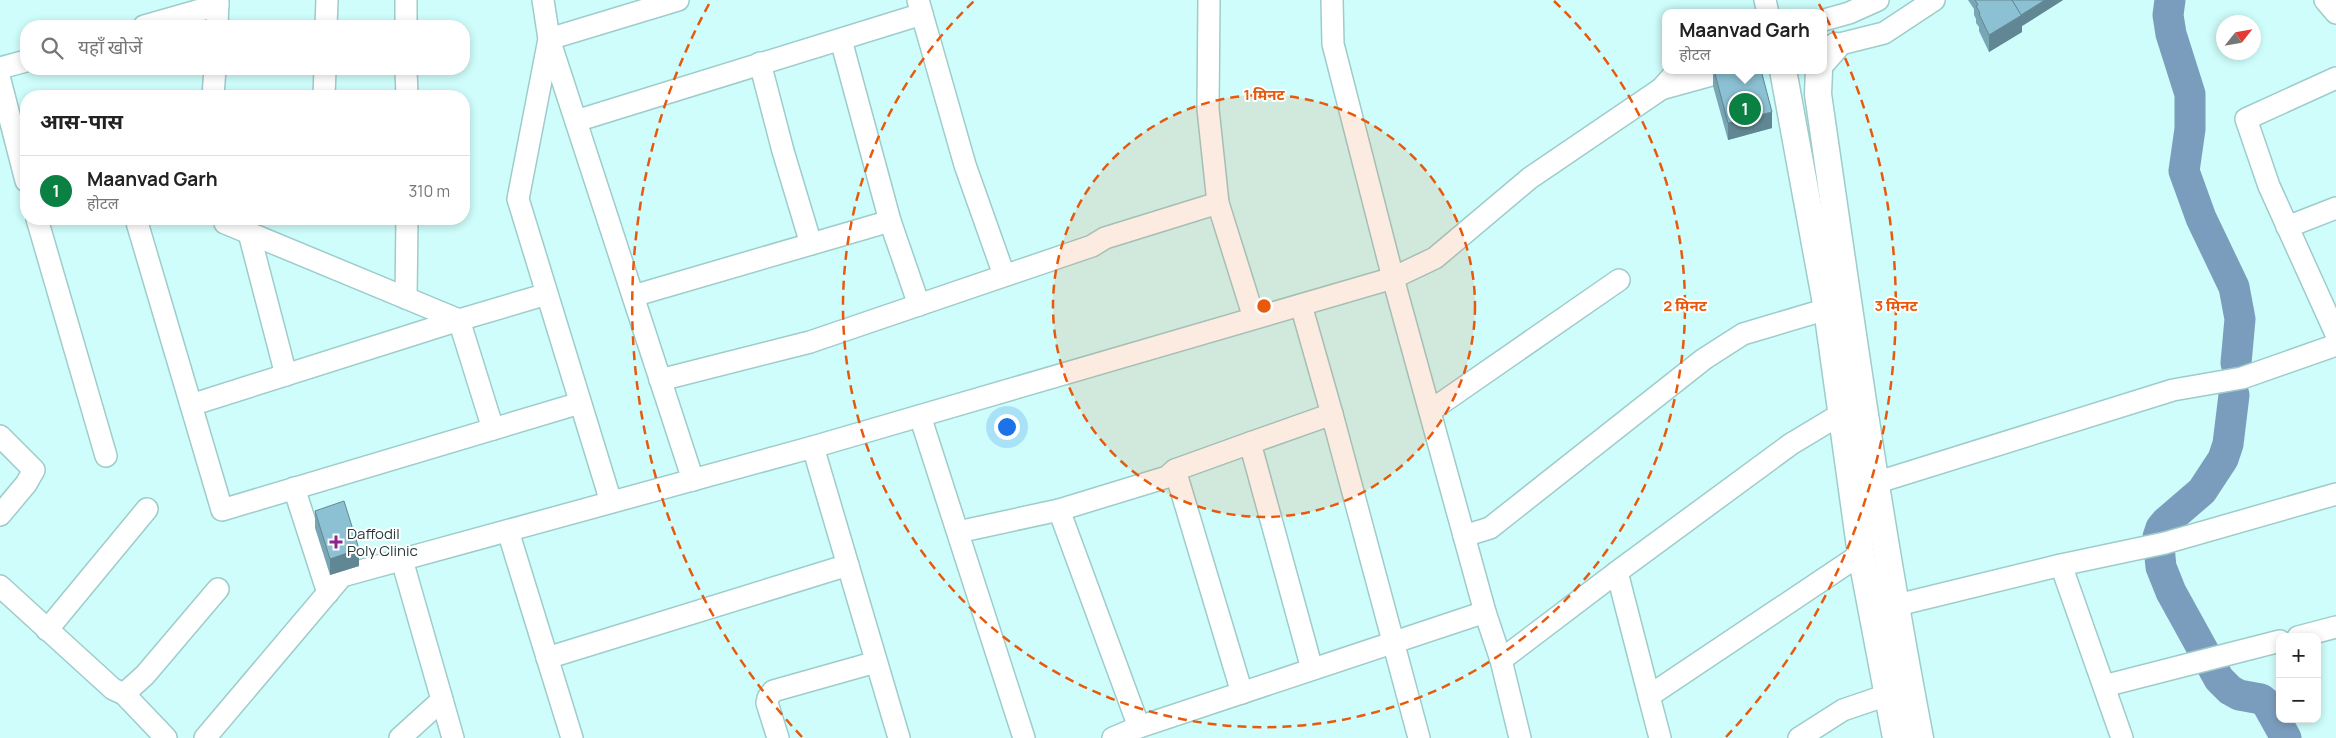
<!DOCTYPE html>
<html lang="hi">
<meta charset="utf-8">
<style>
:root{--surface:#fff;--page:#f2f2f2;--text:#222;--muted:#767676;--line:#e0e0e0;--accent:#0b8043}
body{margin:0;font-family:Manrope,"Noto Sans Devanagari",sans-serif;background:var(--page);color:var(--text)}
.controls{position:absolute;right:15px;bottom:15px;display:grid;overflow:hidden;border-radius:10px;box-shadow:0 2px 8px #0003}
.controls button{width:45px;height:45px;display:grid;place-items:center;padding:0;border:0;border-bottom:1px solid var(--line);background:var(--surface);color:var(--text);font:25px sans-serif}
.compass{position:absolute;left:2216px;top:15px;width:45px;height:45px;border-radius:50%;background:var(--surface);box-shadow:0 2px 8px #0003;rotate:59deg}
.you{position:absolute;left:1006px;top:426px;width:18px;height:18px;margin:-12px;border:4px solid #fff;border-radius:50%;background:#1a73e8;box-shadow:0 0 0 8px #1a73e833}
.badge{display:grid;place-items:center;width:32px;height:32px;border-radius:50%;background:var(--accent);color:#fff;font-size:16px;font-weight:700}
.pin{position:absolute;translate:-50% -50%;border:2px solid #fff;box-shadow:0 1px 5px #0006}
.popup{position:absolute;left:1662px;top:9px;width:165px;height:65px;box-sizing:border-box;display:grid;place-content:center;border-radius:10px;background:var(--surface);filter:drop-shadow(0 1px 4px #0005);font-size:16px;white-space:nowrap;color:var(--muted)}
.popup b{font-size:19px;color:var(--text)}
.popup::after{content:'';position:absolute;left:50%;top:100%;margin-left:-10px;border:10px solid transparent;border-top-color:var(--surface)}
.list{margin:0;padding:0;list-style:none}
h2{display:flex;justify-content:space-between;align-items:center;height:65px;margin:0;padding:0 20px;font-size:21px}
h2 small{font-size:16px;font-weight:400;color:var(--muted)}
.list li{display:grid;grid-template-columns:32px 1fr auto;gap:15px;align-items:center;box-sizing:border-box;height:70px;padding:0 20px;border-top:1px solid var(--line)}
.list b{display:block;font-size:19px;white-space:nowrap}
.list p{margin:0;font-size:16px;white-space:nowrap;color:var(--muted)}
.list em{font-size:16px;font-style:normal;color:var(--muted)}
.icon{flex:none;width:28px;height:28px;fill:none;stroke:currentColor;stroke-width:2;stroke-linecap:round;stroke-linejoin:round}
.map{position:relative;flex:none;width:2336px;height:738px;overflow:hidden}
.search{position:absolute;background:var(--surface);box-shadow:0 2px 8px #0003;left:20px;top:20px;width:450px;height:55px;display:flex;align-items:center;gap:12px;box-sizing:border-box;padding:0 18px;border-radius:20px;color:var(--muted);font-size:19px}
.panel{position:absolute;background:var(--surface);box-shadow:0 2px 8px #0003;left:20px;top:90px;width:450px;height:135px;border-radius:20px}
.map>svg:first-child{display:block}
</style>
<div class="map">
<svg width="2336" height="738" viewBox="0 0 2336 738">
<rect width="100%" height="100%" fill="#cefdfb"/>
<g fill="none" stroke-linecap="round" stroke-linejoin="round">
<g stroke="#7b9dbd" stroke-width="31">
<polyline points="2170,0 2168,15 2171,34 2190,94 2190,129 2184,171 2201,218 2234,287 2240,319 2236,363"/>
<polyline points="2234,395 2228,444 2223,459 2202,491 2166,522 2161,528 2158,537 2161,567 2171,592 2219,679 2230,690 2239,695 2261,699 2267,704 2286,738"/>
</g>
<defs>
<g id="minor">
<polyline points="406,0 406,26"/>
<polyline points="543,0 549,39 693,480"/>
<polyline points="918,0 965,165 1004,275"/>
<polyline points="1209,0 1208,109 1218,203 1254,318"/>
<polyline points="1332,0 1333,44 1393,278 1485,612 1501,660 1520,738"/>
<polyline points="1765,0 1768,13"/>
<polyline points="2325,0 2336,13"/>
<polyline points="1824,20 1849,13 1878,0"/>
<polyline points="144,26 218,5"/>
<polyline points="217,26 218,0"/>
<polyline points="326,26 327,0"/>
<polyline points="841,40 890,221 919,305"/>
<polyline points="1824,48 1884,33 1934,0"/>
<polyline points="760,63 783,151 811,244"/>
<polyline points="0,68 26,61"/>
<polyline points="406,69 407,96"/>
<polyline points="2336,78 2246,119 2269,186 2336,334"/>
<polyline points="0,80 26,181"/>
<polyline points="1661,89 1730,70"/>
<polyline points="213,96 215,69"/>
<polyline points="324,96 325,69"/>
<polyline points="576,121 922,14"/>
<polyline points="37,219 106,456"/>
<polyline points="136,219 222,510 580,403"/>
<polyline points="224,219 225,223 459,320 547,294"/>
<polyline points="2287,227 2336,208"/>
<polyline points="249,233 286,375"/>
<polyline points="633,296 890,221"/>
<polyline points="406,298 407,219"/>
<polyline points="1301,305 1332,414"/>
<polyline points="660,380 810,342 1092,246 1105,238 1218,203"/>
<polyline points="191,405 459,320 493,429"/>
<polyline points="1430,411 1619,280"/>
<polyline points="920,416 1024,738"/>
<polyline points="0,436 34,470 26,484 0,515"/>
<polyline points="813,447 899,738"/>
<polyline points="1175,470 1242,693"/>
<polyline points="1875,483 2173,390 2242,378 2336,345"/>
<polyline points="294,488 328,593"/>
<polyline points="611,502 518,199 549,39 678,0"/>
<polyline points="1059,510 1139,727"/>
<polyline points="508,531 572,738"/>
<polyline points="958,532 1059,510 1167,477 1175,470 1250,443"/>
<polyline points="1464,536 1490,528 1704,359 1743,334 1827,309"/>
<polyline points="402,560 453,738"/>
<polyline points="2061,565 2122,738"/>
<polyline points="1617,572 1791,444 1841,414"/>
<polyline points="0,586 113,689 124,694 166,738"/>
<polyline points="1881,609 2061,565 2165,543 2336,494"/>
<polyline points="47,630 147,509"/>
<polyline points="2298,637 2336,627"/>
<polyline points="547,658 848,565"/>
<polyline points="1501,660 1617,572 1649,696 1861,554"/>
<polyline points="1312,669 1250,443 1332,414 1419,738"/>
<polyline points="2104,686 2280,641"/>
<polyline points="124,694 145,675 218,589"/>
<polyline points="1649,696 1660,738"/>
<polyline points="205,738 342,576 813,447 1393,278 1435,258 1530,178 1661,89 1678,70"/>
<polyline points="400,738 442,700"/>
<polyline points="778,738 767,703 768,698 773,691 876,662"/>
<polyline points="1113,738 1139,727 1485,612"/>
<polyline points="1799,738 1843,710 1887,695"/>
</g>
<g id="tertiary">
<polyline points="1824,60 1836,46"/>
<polyline points="1783,70 1827,309 1861,554 1896,738"/>
<path d="M1819 70 1818 94C1849 309 1879 524 1920 738"/>
</g>
</defs>
<use href="#minor" stroke="#9ecccb" stroke-width="24"/>
<use href="#tertiary" stroke="#9ecccb" stroke-width="29"/>
<use href="#minor" stroke="#fff" stroke-width="21"/>
<use href="#tertiary" stroke="#fff" stroke-width="26"/>
</g>
<g fill="#78a6b5">
<polygon points="1968,0 2063,0 2022,26 2022,32 1989,52 1979,31 1979,27 1976,23 1976,19 1974,15 1974,9"/>
<polygon points="1713,70 1772,128 1728,140 1713,86"/>
<polygon points="315,511 359,566 330,575 315,528"/>
</g>
<g fill="#628794">
<polygon points="2045,0 2063,0 2022,26 2022,32 1989,52 1989,35"/>
<polygon points="1772,112 1772,128 1728,140 1728,123"/>
<polygon points="359,549 359,566 330,575 330,559"/>
</g>
<g fill="#8cc1d3" stroke="#628794">
<polygon points="1975,0 2012,0 2022,15 1989,35 1979,14 1980,13 1976,6 1978,5"/>
<polygon points="2012,0 2045,0 2021,15"/>
<polygon points="1714,70 1761,70 1772,112 1728,123"/>
<polygon points="344,501 359,549 330,559 315,511"/>
</g>
<circle cx="1264" cy="306" r="211" fill="#e8590c" fill-opacity=".12"/>
<g fill="none" stroke="#e8590c" stroke-width="2.5" stroke-dasharray="9 6">
<circle cx="1264" cy="306" r="211"/>
<path d="M1554 1A421 421 0 1 1 974 1"/>
<path d="M802 737A632 632 0 0 1 709 4M1819 4A632 632 0 0 1 1726 737"/>
</g>
<path fill="#8c258c" stroke="#fff" stroke-width="2" d="M333.5 534.5h5v5h5v5h-5v5h-5v-5h-5v-5h5z"/>
<g text-anchor="middle" dominant-baseline="central" stroke-width="4" stroke-linejoin="round" paint-order="stroke">
<g font-size="15" fill="#283a3a" stroke="#fff" text-anchor="start">
<text x="347" y="533">Daffodil<tspan x="347" dy="17">Poly Clinic</tspan></text>
</g>
</g>
<circle cx="1264" cy="306" r="8" fill="#e8590c" stroke="#fff" stroke-width="2.5"/>
<g font-size="15" text-anchor="middle" font-weight="bold" fill="#e8590c" stroke="#fff" stroke-width="4" stroke-linejoin="round" paint-order="stroke">
<text x="1264" y="100">1 मिनट</text>
<text x="1685" y="311">2 मिनट</text>
<text x="1896" y="311">3 मिनट</text>
</g>
</svg>
<div class="controls">
<button>+</button>
<button>−</button>
</div>
<svg class="compass" viewBox="-18 -18 36 36"><path d="M0-13l5 13h-10z" fill="#e53935"/><path d="M0 13l5-13h-10z" fill="#767676"/></svg>
<div class="you"></div>
<div class="pin badge" style="left:1745px;top:109px">1</div>
<div class="popup"><b>Maanvad Garh</b>होटल</div>
<div class="search"><svg class="icon" aria-label="search" viewBox="0 0 24 24"><circle cx="10" cy="10" r="6"/><path d="M15 15l6 6"/></svg>यहाँ खोजें</div>
<section class="panel">
<h2>आस-पास<small></small></h2>
<ul class="list">
<li><span class="badge">1</span><div><b>Maanvad Garh</b><p>होटल</p></div><em>310 m</em></li>
</ul>
</section>
</div>
